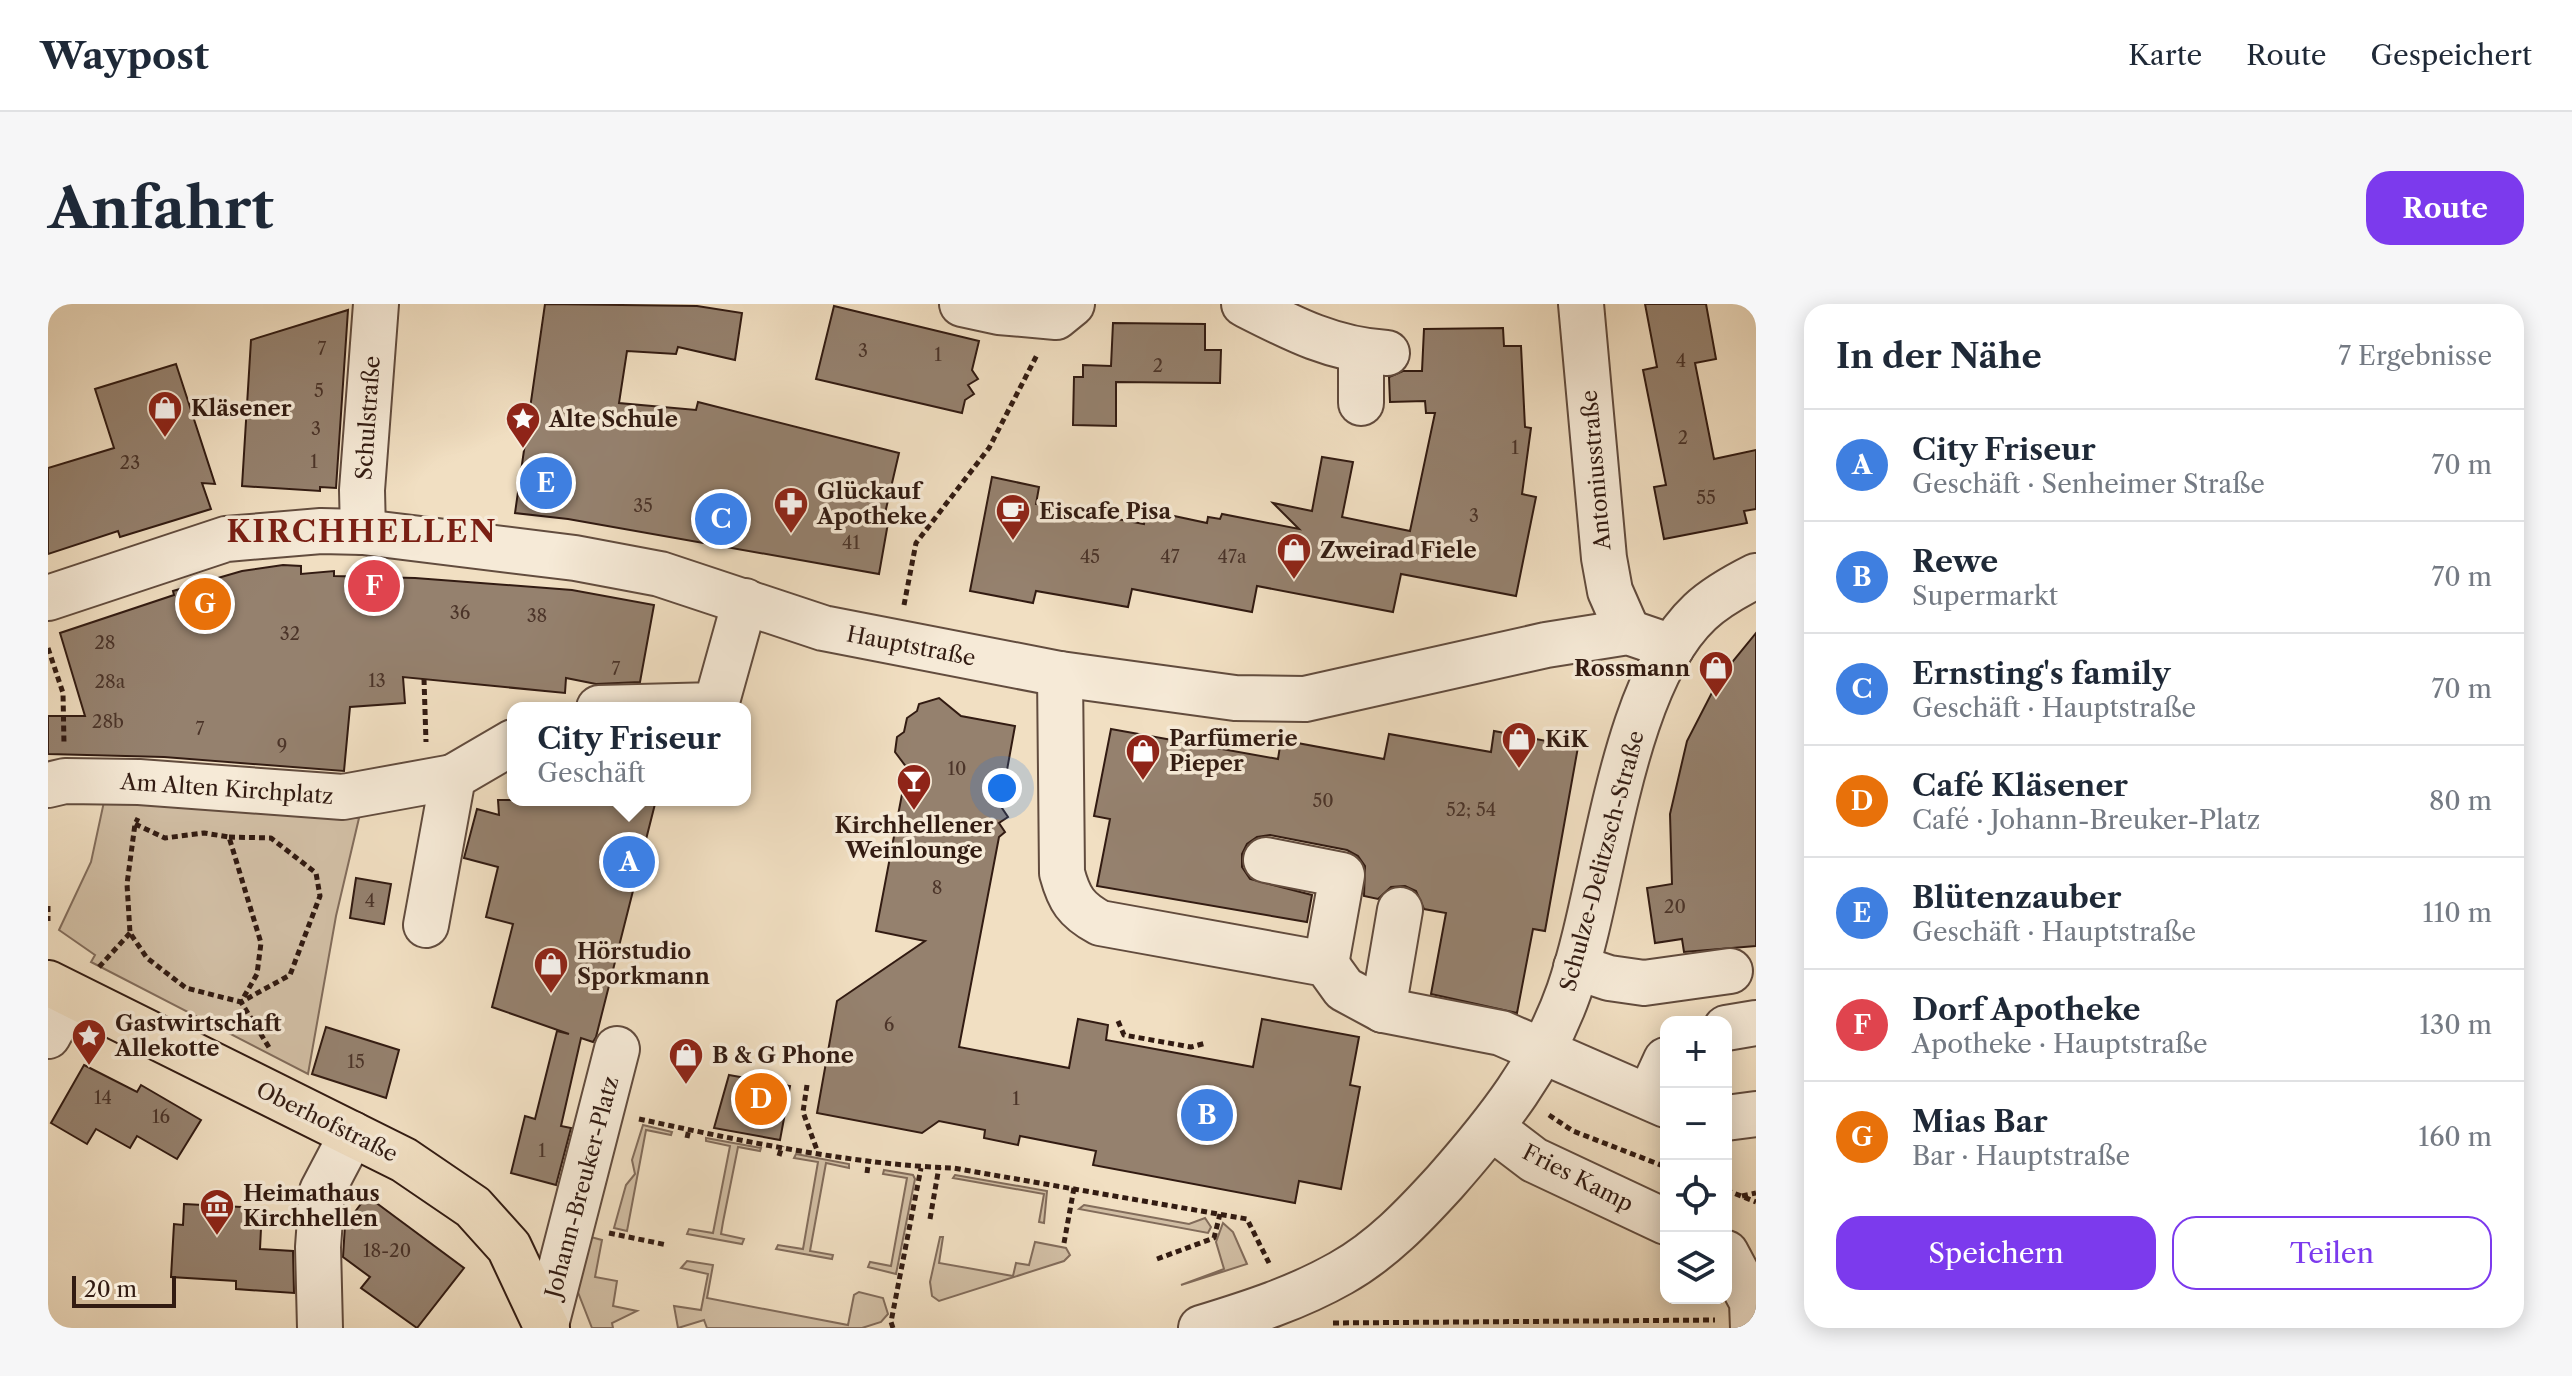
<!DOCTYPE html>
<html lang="de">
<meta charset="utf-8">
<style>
:root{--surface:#fff;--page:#f6f6f7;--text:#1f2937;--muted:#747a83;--line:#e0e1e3;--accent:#7c3aed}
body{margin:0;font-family:"Libre Caslon Text",serif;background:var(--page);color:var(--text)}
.controls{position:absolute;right:24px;bottom:24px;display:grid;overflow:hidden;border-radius:16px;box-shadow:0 4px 20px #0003}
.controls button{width:72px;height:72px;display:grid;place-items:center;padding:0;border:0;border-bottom:2px solid var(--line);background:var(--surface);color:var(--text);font:40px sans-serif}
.scale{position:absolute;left:24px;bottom:20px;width:104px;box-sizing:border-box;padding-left:8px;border:4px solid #321b12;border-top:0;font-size:22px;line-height:28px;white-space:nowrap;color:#321b12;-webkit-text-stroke:6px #f6ead7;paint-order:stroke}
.you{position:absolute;left:954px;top:484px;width:28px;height:28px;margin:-20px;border:6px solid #fff;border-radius:50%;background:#1a73e8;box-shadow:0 0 0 12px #1a73e833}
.badge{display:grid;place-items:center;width:52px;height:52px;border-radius:50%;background:var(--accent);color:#fff;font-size:26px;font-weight:700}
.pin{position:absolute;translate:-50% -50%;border:4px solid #fff;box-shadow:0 2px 8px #0006}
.popup{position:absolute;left:459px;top:398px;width:244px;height:104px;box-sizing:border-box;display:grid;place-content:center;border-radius:16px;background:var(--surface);filter:drop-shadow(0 2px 6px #0005);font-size:26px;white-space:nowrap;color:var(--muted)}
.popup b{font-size:30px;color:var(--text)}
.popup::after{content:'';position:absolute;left:50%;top:100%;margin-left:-16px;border:16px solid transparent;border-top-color:var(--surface)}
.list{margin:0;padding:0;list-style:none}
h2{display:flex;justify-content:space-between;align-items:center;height:104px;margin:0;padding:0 32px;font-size:34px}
h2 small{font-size:26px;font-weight:400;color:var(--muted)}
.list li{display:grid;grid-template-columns:52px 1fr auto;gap:24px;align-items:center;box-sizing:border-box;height:112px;padding:0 32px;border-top:2px solid var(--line)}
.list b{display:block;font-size:30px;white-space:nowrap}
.list p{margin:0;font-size:26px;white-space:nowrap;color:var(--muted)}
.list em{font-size:26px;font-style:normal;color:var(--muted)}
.actions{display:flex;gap:16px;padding:24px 32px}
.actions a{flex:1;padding:18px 0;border:2px solid var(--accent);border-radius:24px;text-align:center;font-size:28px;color:var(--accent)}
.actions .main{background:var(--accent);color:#fff}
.icon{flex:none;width:44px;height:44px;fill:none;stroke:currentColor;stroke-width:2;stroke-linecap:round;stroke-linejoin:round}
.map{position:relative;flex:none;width:1708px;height:1024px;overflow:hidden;border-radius:24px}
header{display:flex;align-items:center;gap:48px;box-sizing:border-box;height:112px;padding:0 40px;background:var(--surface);border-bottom:2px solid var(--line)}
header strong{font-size:38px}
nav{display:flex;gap:44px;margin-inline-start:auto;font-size:28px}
.intro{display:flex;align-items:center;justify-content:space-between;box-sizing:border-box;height:192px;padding:0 48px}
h1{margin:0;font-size:56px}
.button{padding:20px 36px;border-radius:24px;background:var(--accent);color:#fff;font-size:28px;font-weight:700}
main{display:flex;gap:48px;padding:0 48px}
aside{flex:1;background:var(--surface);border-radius:24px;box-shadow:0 4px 20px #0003}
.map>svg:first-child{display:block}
</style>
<header>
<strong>Waypost</strong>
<nav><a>Karte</a><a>Route</a><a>Gespeichert</a></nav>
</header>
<div class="intro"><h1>Anfahrt</h1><a class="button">Route</a></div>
<main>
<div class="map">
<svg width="1708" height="1024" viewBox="0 0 1708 1024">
<rect width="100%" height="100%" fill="#f1dfc2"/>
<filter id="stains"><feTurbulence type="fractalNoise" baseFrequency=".0025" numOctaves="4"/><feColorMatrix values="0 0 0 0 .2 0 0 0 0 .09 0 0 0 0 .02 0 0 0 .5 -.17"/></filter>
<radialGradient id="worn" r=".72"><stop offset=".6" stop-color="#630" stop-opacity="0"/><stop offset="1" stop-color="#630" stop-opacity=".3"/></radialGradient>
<g fill="#d1bea4" stroke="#826c5b" stroke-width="2">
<polygon points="57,493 211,503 311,514 288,612 260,770 43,658 47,651 11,626 43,558"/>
<polygon points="595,821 624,828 623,831 598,826 579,927 566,924 578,881 587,870 584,856"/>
<polygon points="658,834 713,844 712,847 690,843 675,918 673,930 696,935 694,940 639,930 641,925 665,929 682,842 658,837"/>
<polygon points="748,850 801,860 801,864 778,859 762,947 785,951 784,955 728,945 730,941 755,945 770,858 746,854"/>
<polygon points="836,866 865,871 867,875 848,970 820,963 822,958 843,962 859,874 835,870"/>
<polygon points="907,871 999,887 996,919 991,918 996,890 905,874"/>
<polygon points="1036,901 1141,920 1157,914 1163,923 1160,929 1031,905"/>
<polygon points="1175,919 1185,928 1199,960 1133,981 1176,965 1168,938"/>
<polygon points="539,932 554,936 547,973 569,977 565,1002 589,1007 564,1019 565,1024 544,1024 524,973"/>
<polygon points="892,933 895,933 891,959 965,972 968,959 981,961 987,938 1018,944 1022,951 1016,957 891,997 884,992 882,978"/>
<polygon points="639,957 665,961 659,994 800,1021 806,991 811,988 835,994 840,1010 833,1018 814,1024 659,1024 656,1016 630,1024 626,1002 653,1006 660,970 633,964"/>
</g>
<g fill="#95816e" stroke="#321b12" stroke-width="2">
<polygon points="497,0 649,2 694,9 687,56 630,43 628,50 579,47 571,99 648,106 650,98 851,149 835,218 840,219 831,270 520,215 467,209"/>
<polygon points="1597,0 1658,0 1668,55 1647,59 1666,155 1708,146 1708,205 1696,207 1699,219 1616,235 1606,183 1618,181 1595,66 1609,63"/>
<polygon points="786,2 931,37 924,66 930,75 920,81 926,90 917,96 914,109 768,75"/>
<polygon points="300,6 288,184 272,183 272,187 194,182 203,36"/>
<polygon points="1065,19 1157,20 1157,46 1173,46 1172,79 1068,78 1068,122 1025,121 1026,73 1035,73 1035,61 1063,62"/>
<polygon points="1455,24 1456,42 1473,42 1477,123 1483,124 1474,190 1488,193 1468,292 1353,270 1345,308 1209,282 1204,308 1084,285 1080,303 988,287 985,299 922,287 944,173 991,183 988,200 1096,220 1098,206 1159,219 1160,213 1172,215 1174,210 1251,225 1225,199 1264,207 1274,153 1305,158 1294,213 1362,227 1387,109 1378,109 1377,97 1342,98 1341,73 1355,67 1374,67 1376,25"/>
<polygon points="128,60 167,180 154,179 163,205 72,233 70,227 0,250 0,164 66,144 47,85"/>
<polygon points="235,261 253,262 253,270 286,267 286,272 367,274 524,286 606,301 592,378 548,380 518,374 517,389 355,373 357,399 302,403 296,467 116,453 0,450 0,412 37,412 12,329 126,291 125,287 194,267"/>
<polygon points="1708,329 1708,642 1636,648 1634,635 1607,639 1599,584 1624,580 1622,510 1639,437 1672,373"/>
<polygon points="891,394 913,412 967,422 959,466 962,470 954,504 960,513 951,519 957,528 951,533 911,743 1021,764 1030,715 1060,721 1058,736 1205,763 1214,715 1311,733 1302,781 1312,783 1293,885 1251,877 1247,899 1045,861 1048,847 972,832 970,841 936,834 937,826 891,817 874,829 769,809 789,697 877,637 828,627 859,464 847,448 849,433 856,428 859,414 869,407 871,400"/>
<polygon points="1063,425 1230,455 1233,436 1336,455 1341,430 1443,448 1446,427 1530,443 1497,627 1485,625 1469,709 1383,690 1398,609 1376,605 1368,587 1357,582 1343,583 1330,595 1316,592 1317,562 1310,552 1299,546 1222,531 1209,533 1199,540 1194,550 1194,563 1202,575 1264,591 1259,618 1049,582 1062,515 1046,512"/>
<polygon points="450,496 608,496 548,733 545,738 533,734 513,822 523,824 508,881 463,869 477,812 487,815 509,727 521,730 444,703 465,620 438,613 450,563 416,554 429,505 451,511"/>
<polygon points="308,574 343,580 336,620 302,614"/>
<polygon points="278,723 351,746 338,794 264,770"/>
<polygon points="36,761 89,788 93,781 153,816 129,855 89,832 82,844 48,825 39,840 3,819"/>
<polygon points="681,771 742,782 732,836 666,824"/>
<polygon points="319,892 416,964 369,1024 313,984 322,973 295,953 297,921"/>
<polygon points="136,900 214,904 212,945 245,947 246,989 188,985 188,977 123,973 126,920 135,921"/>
</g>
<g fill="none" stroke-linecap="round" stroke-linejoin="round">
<defs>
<g id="minor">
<polyline points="914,0 951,8 1008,13 1024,0"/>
<path d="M1196 0C1243 24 1285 46 1339 49"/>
<polyline points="1533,0 1556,254 1562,287 1580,328"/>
<polyline points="1313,47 1313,99"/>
<polyline points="315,228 314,186 328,0"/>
<polyline points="0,294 178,235 273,227 315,228 527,254 612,270 775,324 1012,370 1187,394 1257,395 1498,341 1580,328 1624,343"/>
<path d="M1012 370 1014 569C1021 595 1028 606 1052 619L1278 660 1296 685 1335 706 1453 729 1618 801"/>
<polyline points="551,404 668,401 697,297"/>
<polyline points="0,481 17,477 91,478 295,493 405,473"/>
<polyline points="1218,556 1294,571 1278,660"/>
<polyline points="378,621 405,473 465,438"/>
<polyline points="1528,663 1561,674 1596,679 1682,667"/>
<polyline points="1335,706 1352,606"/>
<polyline points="1678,724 1708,719"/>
<polyline points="0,732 22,692"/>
<polyline points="1601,793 1618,756"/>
<polyline points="1678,814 1708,810"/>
<polyline points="1444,824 1486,856 1618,918"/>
<polyline points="1678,949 1704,998 1705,1024"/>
<polyline points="498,1021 569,745"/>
<polyline points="272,1024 270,943 274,887 304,830"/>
<path d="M1153 1024C1202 1009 1249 994 1293 969 1334 946 1366 912 1397 878 1449 819 1495 761 1521 687 1558 581 1571 384 1652 308 1668 293 1688 282 1708 272"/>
</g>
<polyline id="major" points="0,679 356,856 425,903 461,943 499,1024"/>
</defs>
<use href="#minor" stroke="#624c3e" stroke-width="48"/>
<use href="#major" stroke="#321b12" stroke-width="48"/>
<g stroke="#321b12" stroke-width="5" stroke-dasharray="6 4" stroke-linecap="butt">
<polyline points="856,301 868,239 941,144 990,49"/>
<polyline points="0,344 15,389 16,440"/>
<polyline points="376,375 378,438"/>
<polyline points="87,520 117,534 156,529 181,533 213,639 209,670 193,698 138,684 99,654 82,629 79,580 87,520 90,514"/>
<polyline points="181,533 223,534 268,569 272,592 242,671 193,698 222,745"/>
<polyline points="0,602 0,617"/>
<polyline points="51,663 82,629"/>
<polyline points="1070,717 1076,731 1143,743 1158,739"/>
<polyline points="759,781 755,808 769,846"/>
<polyline points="1501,811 1525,827 1618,863"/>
<path d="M591 815C689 836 806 861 905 864L1199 915 1221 959"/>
<polyline points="639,834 641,825"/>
<polyline points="731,852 734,842"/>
<polyline points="819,869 821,855"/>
<polyline points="1678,886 1708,898"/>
<polyline points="1694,892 1708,889"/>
<polyline points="882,915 891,863"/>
<polyline points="561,929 619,941"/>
<polyline points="1016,939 1026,884"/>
<polyline points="1109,955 1166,934 1172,910"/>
<polyline points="1285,1019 1667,1016"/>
<polyline points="845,1024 843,1018 873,864"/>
</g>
<use href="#minor" stroke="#f6ead7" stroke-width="44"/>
<use href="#major" stroke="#f1dfc2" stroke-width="44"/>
</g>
<defs>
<symbol id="shop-pin" viewBox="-11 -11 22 30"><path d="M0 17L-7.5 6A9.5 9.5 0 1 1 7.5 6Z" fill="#8f2418" stroke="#f6ead7"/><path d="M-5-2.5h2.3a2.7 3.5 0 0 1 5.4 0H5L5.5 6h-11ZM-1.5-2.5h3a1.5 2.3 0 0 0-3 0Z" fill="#fff"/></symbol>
<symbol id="sight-pin" viewBox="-11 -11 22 30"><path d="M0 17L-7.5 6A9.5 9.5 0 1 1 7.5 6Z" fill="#8f2418" stroke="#f6ead7"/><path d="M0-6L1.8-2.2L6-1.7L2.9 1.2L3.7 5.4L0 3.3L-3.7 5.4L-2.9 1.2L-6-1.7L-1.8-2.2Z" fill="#fff"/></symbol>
<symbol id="pharmacy-pin" viewBox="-11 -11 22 30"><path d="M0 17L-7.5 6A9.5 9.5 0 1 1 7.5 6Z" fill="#8f2418" stroke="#f6ead7"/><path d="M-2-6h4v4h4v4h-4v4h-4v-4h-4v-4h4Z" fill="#fff"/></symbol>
<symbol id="cafe-pin" viewBox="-11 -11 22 30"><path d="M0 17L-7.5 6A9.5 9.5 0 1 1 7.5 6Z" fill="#8f2418" stroke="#f6ead7"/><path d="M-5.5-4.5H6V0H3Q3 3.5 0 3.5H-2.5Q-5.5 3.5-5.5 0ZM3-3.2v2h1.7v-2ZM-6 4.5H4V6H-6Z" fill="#fff"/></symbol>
<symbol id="bar-pin" viewBox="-11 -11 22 30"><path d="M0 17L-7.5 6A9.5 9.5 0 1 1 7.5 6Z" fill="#8f2418" stroke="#f6ead7"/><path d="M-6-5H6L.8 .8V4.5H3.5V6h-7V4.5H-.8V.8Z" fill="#fff"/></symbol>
<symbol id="museum-pin" viewBox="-11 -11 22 30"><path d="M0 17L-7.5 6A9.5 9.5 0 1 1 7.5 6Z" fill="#8f2418" stroke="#f6ead7"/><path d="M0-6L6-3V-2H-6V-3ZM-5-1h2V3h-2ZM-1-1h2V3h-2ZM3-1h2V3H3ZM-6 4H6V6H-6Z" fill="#fff"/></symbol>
</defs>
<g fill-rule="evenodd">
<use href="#shop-pin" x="97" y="84" width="40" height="54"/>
<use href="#sight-pin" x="455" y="95" width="40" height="54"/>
<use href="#pharmacy-pin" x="723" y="180" width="40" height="54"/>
<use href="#cafe-pin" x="945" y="187" width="40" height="54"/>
<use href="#shop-pin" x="1226" y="226" width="40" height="54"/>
<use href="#shop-pin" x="1648" y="344" width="40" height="54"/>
<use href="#shop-pin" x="1451" y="415" width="40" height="54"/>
<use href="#shop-pin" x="1075" y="427" width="40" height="54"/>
<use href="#bar-pin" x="846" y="457" width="40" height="54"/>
<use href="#shop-pin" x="483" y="640" width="40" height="54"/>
<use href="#sight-pin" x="21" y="712" width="40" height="54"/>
<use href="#shop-pin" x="618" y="731" width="40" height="54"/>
<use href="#museum-pin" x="149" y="882" width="40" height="54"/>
</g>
<g text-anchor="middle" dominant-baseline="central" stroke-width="7" stroke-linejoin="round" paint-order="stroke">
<g font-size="18" fill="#4b3429">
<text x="274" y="45">7</text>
<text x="815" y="47">3</text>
<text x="890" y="51">1</text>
<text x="1633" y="57">4</text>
<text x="1110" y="62">2</text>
<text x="271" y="87">5</text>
<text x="268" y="125">3</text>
<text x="1635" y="134">2</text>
<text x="1467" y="144">1</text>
<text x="266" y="158">1</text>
<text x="82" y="159">23</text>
<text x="1658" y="194">55</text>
<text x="595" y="202">35</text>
<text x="1426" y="212">3</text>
<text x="803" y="239">41</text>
<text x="1042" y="253">45</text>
<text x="1122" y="253">47</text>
<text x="1184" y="253">47a</text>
<text x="412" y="309">36</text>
<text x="489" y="312">38</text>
<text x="242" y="330">32</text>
<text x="57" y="339">28</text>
<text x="568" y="365">7</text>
<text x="329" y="377">13</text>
<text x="62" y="378">28a</text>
<text x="60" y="418">28b</text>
<text x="152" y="425">7</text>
<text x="234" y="442">9</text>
<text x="909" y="465">10</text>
<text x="1275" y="497">50</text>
<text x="1423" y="506">52; 54</text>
<text x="889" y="584">8</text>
<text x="322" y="597">4</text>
<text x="1627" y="603">20</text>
<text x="841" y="721">6</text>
<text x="308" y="758">15</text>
<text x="55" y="794">14</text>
<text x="968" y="795">1</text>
<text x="113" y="813">16</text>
<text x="494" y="847">1</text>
<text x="339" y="947">18-20</text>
</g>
<g font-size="22" font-weight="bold" fill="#321b12" stroke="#f6ead7" text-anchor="start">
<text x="143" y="104">Kläsener</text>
<text x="501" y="115">Alte Schule</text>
<text x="769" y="187">Glückauf<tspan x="769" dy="25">Apotheke</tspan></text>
<text x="991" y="207">Eiscafe Pisa</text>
<text x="1272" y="246">Zweirad Fiele</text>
<text x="1642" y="364" text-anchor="end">Rossmann</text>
<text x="1121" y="434">Parfümerie<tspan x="1121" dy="25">Pieper</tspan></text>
<text x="1497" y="435">KiK</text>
<text x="866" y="521" text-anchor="middle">Kirchhellener<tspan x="866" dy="25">Weinlounge</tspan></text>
<text x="529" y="647">Hörstudio<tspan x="529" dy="25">Sporkmann</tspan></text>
<text x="67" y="719">Gastwirtschaft<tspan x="67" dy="25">Allekotte</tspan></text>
<text x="664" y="751">B &amp; G Phone</text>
<text x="195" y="889">Heimathaus<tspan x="195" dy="25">Kirchhellen</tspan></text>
</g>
<g font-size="22" fill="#321b12" stroke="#f6ead7">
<text transform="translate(320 114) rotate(-86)">Schulstraße</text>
<text transform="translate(1548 166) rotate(-95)">Antoniusstraße</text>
<text transform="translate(863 342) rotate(11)">Hauptstraße</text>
<text transform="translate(179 485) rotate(4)">Am Alten Kirchplatz</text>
<text transform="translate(1554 557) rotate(-75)">Schulze-Delitzsch-Straße</text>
<text transform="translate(279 818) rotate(26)">Oberhofstraße</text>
<text transform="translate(1530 874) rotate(27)">Fries Kamp</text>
<text transform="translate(534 883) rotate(-75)">Johann-Breuker-Platz</text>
</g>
<g font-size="30" font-weight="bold" letter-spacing="2" fill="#7a1f14" stroke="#f6ead7">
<text x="314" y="227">KIRCHHELLEN</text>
</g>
</g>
<rect width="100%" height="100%" filter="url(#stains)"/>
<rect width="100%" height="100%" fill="url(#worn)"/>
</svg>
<div class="controls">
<button>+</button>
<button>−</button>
<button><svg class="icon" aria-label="locate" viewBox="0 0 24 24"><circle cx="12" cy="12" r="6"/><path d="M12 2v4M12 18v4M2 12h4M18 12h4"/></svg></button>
<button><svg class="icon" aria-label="layers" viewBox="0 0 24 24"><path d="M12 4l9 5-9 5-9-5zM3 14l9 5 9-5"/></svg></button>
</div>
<div class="scale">20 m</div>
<div class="you"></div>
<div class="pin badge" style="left:581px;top:558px;background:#3f7fe0">A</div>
<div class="popup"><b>City Friseur</b>Geschäft</div>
<div class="pin badge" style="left:1159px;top:811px;background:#3f7fe0">B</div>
<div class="pin badge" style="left:673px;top:215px;background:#3f7fe0">C</div>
<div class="pin badge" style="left:713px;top:795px;background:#e8710a">D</div>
<div class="pin badge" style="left:498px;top:179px;background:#3f7fe0">E</div>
<div class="pin badge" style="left:326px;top:282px;background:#e0444e">F</div>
<div class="pin badge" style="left:157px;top:300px;background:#e8710a">G</div>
</div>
<aside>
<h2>In der Nähe<small>7 Ergebnisse</small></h2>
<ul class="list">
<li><span class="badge" style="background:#3f7fe0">A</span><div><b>City Friseur</b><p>Geschäft · Senheimer Straße</p></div><em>70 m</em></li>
<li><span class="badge" style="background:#3f7fe0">B</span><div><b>Rewe</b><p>Supermarkt</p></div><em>70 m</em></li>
<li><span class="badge" style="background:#3f7fe0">C</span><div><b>Ernsting's family</b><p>Geschäft · Hauptstraße</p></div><em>70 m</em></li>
<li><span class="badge" style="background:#e8710a">D</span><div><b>Café Kläsener</b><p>Café · Johann-Breuker-Platz</p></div><em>80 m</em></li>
<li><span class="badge" style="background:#3f7fe0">E</span><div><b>Blütenzauber</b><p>Geschäft · Hauptstraße</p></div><em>110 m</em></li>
<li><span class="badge" style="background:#e0444e">F</span><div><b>Dorf Apotheke</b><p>Apotheke · Hauptstraße</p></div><em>130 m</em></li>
<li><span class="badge" style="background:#e8710a">G</span><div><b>Mias Bar</b><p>Bar · Hauptstraße</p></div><em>160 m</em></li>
</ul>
<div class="actions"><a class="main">Speichern</a><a>Teilen</a></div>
</aside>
</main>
